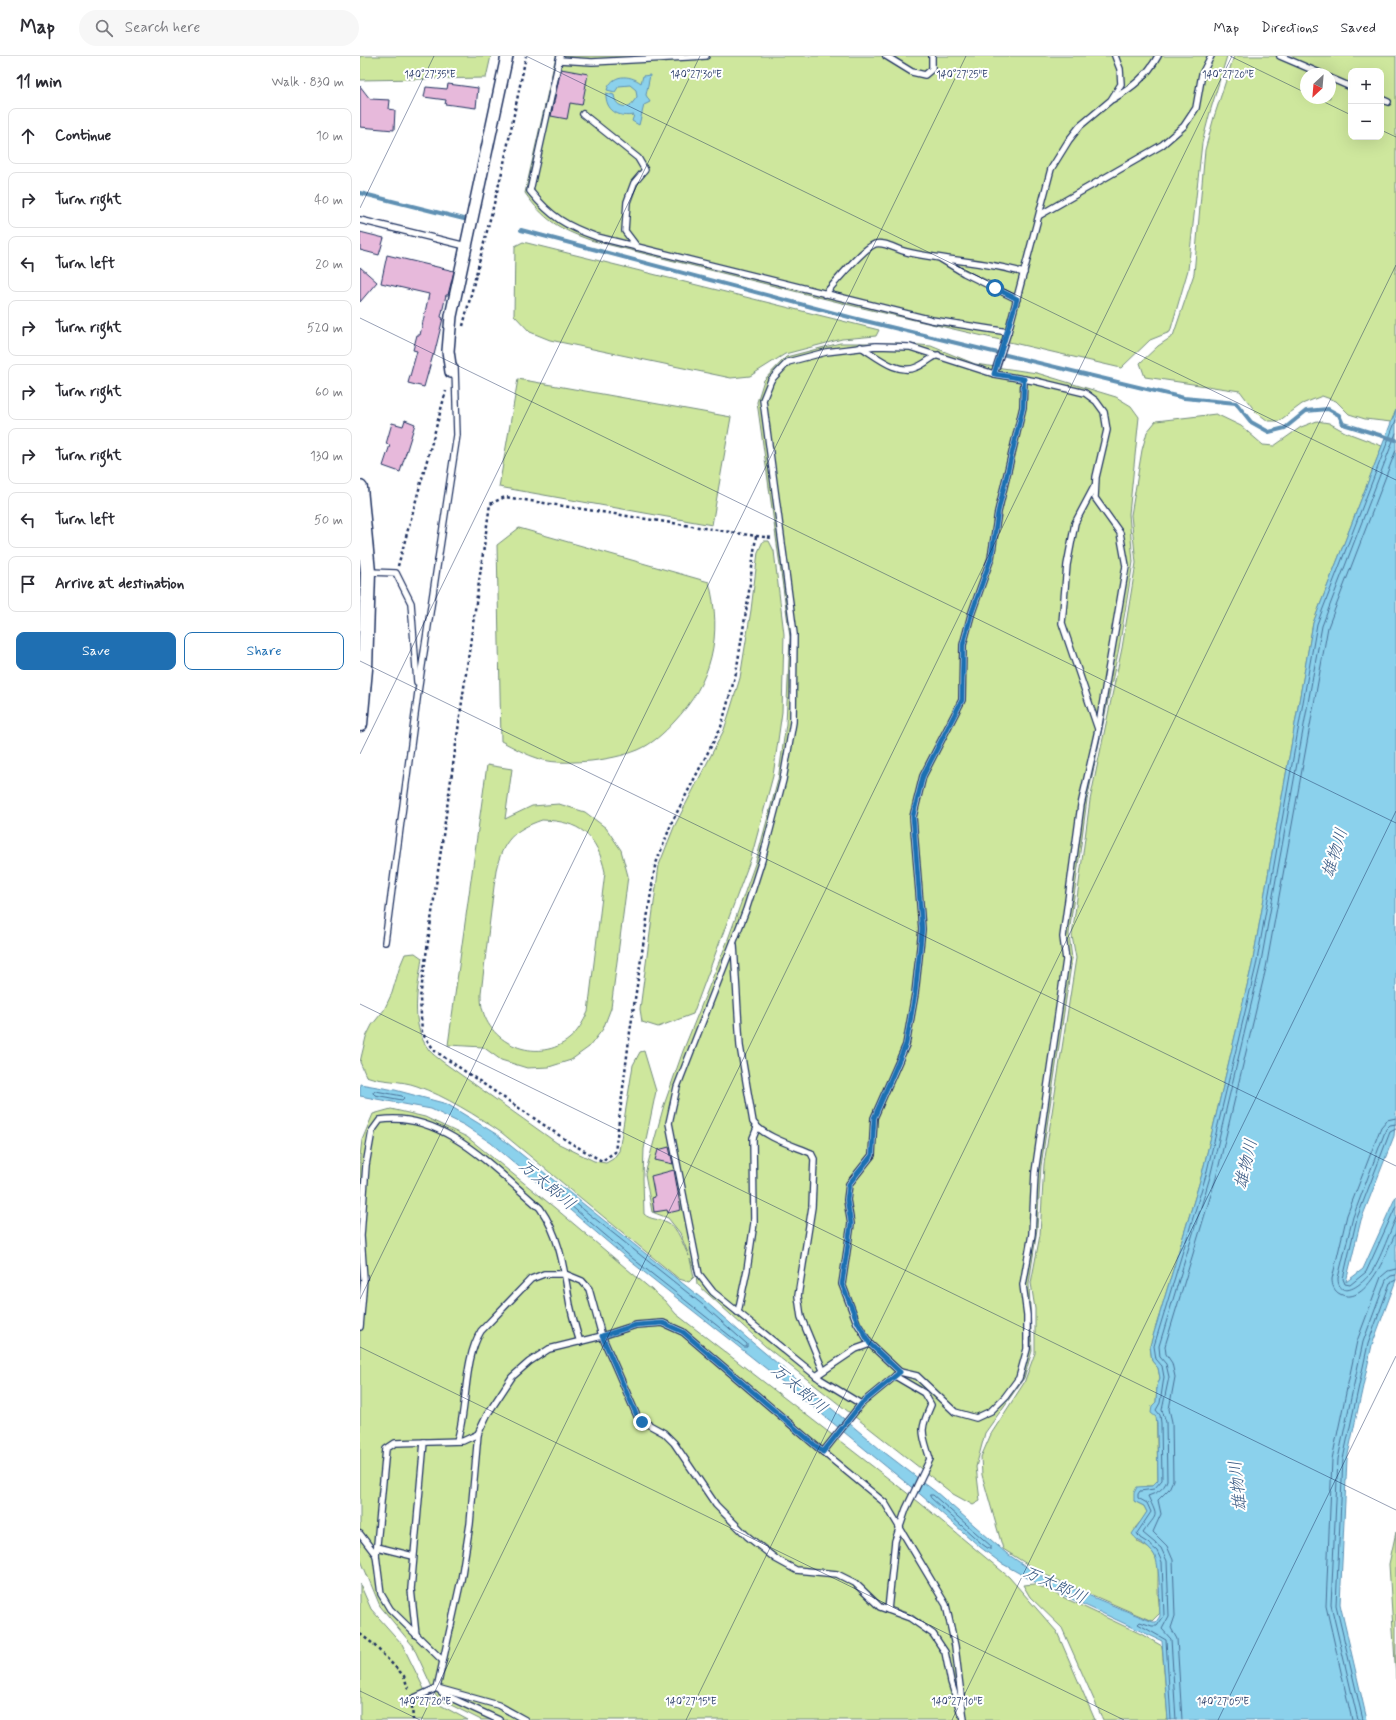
<!DOCTYPE html>
<meta charset="utf-8">
<style>
:root{--surface:#fff;--page:#f7f7f7;--text:#2b2b33;--muted:#7c7c81;--line:#e1e1e2;--accent:#1f6fb2}
body{margin:0;font-family:Mynerve,"Klee One",sans-serif;background:var(--page);color:var(--text)}
.controls{position:absolute;right:12px;top:12px;display:grid;overflow:hidden;border-radius:8px;box-shadow:0 4px 16px #0002}
.controls button{width:36px;height:36px;display:grid;place-items:center;padding:0;border:0;border-bottom:1px solid var(--line);background:var(--surface);color:var(--text);font:20px sans-serif}
.compass{position:absolute;left:940px;top:12px;width:36px;height:36px;border-radius:50%;background:var(--surface);box-shadow:0 4px 16px #0002;rotate:206deg}
.stop{position:absolute;width:12px;height:12px;margin:-9px;border:3px solid #1f6fb2;border-radius:50%;background:#fff}
.stop.end{background:#1f6fb2;border-color:#fff;box-shadow:0 1px 4px #0008}
.list{margin:0;padding:0;list-style:none}
h2{display:flex;justify-content:space-between;align-items:center;height:52px;margin:0;padding:0 16px;font-size:17px}
h2 small{font-size:13px;font-weight:400;color:var(--muted)}
.list li{display:grid;grid-template-columns:26px 1fr auto;gap:12px;align-items:center;box-sizing:border-box;height:56px;margin:0 8px 8px;padding:0 8px;border:1px solid var(--line);border-radius:8px}
.list b{display:block;font-size:15px;white-space:nowrap}
.list em{font-size:13px;font-style:normal;color:var(--muted)}
.actions{display:flex;gap:8px;padding:12px 16px}
.actions a{flex:1;padding:9px 0;border:1px solid var(--accent);border-radius:8px;text-align:center;font-size:14px;color:var(--accent)}
.actions .main{background:var(--accent);color:#fff}
.icon{flex:none;width:22px;height:22px;fill:none;stroke:currentColor;stroke-width:2;stroke-linecap:round;stroke-linejoin:round}
.map{position:relative;flex:none;width:1036px;height:1664px;overflow:hidden}
header{display:flex;align-items:center;gap:24px;box-sizing:border-box;height:56px;padding:0 20px;background:var(--surface);border-bottom:1px solid var(--line)}
header strong{font-size:19px}
nav{display:flex;gap:22px;margin-inline-start:auto;font-size:14px}
.search{width:280px;height:36px;background:var(--page);display:flex;align-items:center;gap:10px;box-sizing:border-box;padding:0 14px;border-radius:22px;color:var(--muted);font-size:15px}
main{display:flex}
aside{flex:1;background:var(--surface)}
.map>svg:first-child{display:block}
</style>
<header>
<strong>Map</strong>
<div class="search"><svg class="icon" aria-label="search" viewBox="0 0 24 24"><circle cx="10" cy="10" r="6"/><path d="M15 15l6 6"/></svg>Search here</div>
<nav><a>Map</a><a>Directions</a><a>Saved</a></nav>
</header>
<main>
<aside>
<h2>11 min<small>Walk · 830 m</small></h2>
<ul class="list">
<li><svg class="icon" aria-label="ahead" viewBox="0 0 24 24"><path d="M12 20V5M6 11l6-6 6 6"/></svg><div><b>Continue</b></div><em>10 m</em></li>
<li><svg class="icon" aria-label="right" viewBox="0 0 24 24"><path d="M7 20v-9h11M14 6l5 5-5 5"/></svg><div><b>Turn right</b></div><em>40 m</em></li>
<li><svg class="icon" aria-label="left" viewBox="0 0 24 24"><path d="M17 20v-9H6M10 6l-5 5 5 5"/></svg><div><b>Turn left</b></div><em>20 m</em></li>
<li><svg class="icon" aria-label="right" viewBox="0 0 24 24"><path d="M7 20v-9h11M14 6l5 5-5 5"/></svg><div><b>Turn right</b></div><em>520 m</em></li>
<li><svg class="icon" aria-label="right" viewBox="0 0 24 24"><path d="M7 20v-9h11M14 6l5 5-5 5"/></svg><div><b>Turn right</b></div><em>60 m</em></li>
<li><svg class="icon" aria-label="right" viewBox="0 0 24 24"><path d="M7 20v-9h11M14 6l5 5-5 5"/></svg><div><b>Turn right</b></div><em>130 m</em></li>
<li><svg class="icon" aria-label="left" viewBox="0 0 24 24"><path d="M17 20v-9H6M10 6l-5 5 5 5"/></svg><div><b>Turn left</b></div><em>50 m</em></li>
<li><svg class="icon" aria-label="arrive" viewBox="0 0 24 24"><path d="M6 21V4h12l-3 4 3 4H6"/></svg><div><b>Arrive at destination</b></div></li>
</ul>
<div class="actions"><a class="main">Save</a><a>Share</a></div>
</aside>
<div class="map">
<svg width="1036" height="1664" viewBox="0 0 1036 1664">
<rect width="100%" height="100%" fill="#fff"/>
<filter id="ink" filterUnits="userSpaceOnUse"><feTurbulence type="fractalNoise" baseFrequency=".025" numOctaves="2"/><feDisplacementMap in="SourceGraphic" scale="8" xChannelSelector="R" yChannelSelector="G"/><feConvolveMatrix kernelMatrix="1 2 1 2 8 2 1 2 1" color-interpolation-filters="sRGB"/></filter>
<g filter="url(#ink)">
<g fill="#cee79d" stroke="#748b7e" fill-rule="evenodd">
<polygon points="0,0 131,0 126,22 0,24"/>
<path d="M196 0H867L850 56 842 87 828 214 810 276 790 284 761 312 494 250 230 184C199 173 184 164 165 137Z"/>
<path d="M874 0H1036V354L1031 366 1005 363 989 358 976 345 962 340 942 348 919 365H908L895 355 880 335 785 321 780 307 798 290 813 280 834 218 845 94 854 61ZM991 15H1021V81H991ZM946 18H970V42H946Z"/>
<polygon points="163,186 519,274 516,280 482,283 425,298 390,320 371,322 190,284 170,276 154,259 155,190"/>
<path d="M480 287H538L571 290 615 308 677 317 756 341 771 350 779 361 769 458 773 506 759 592 727 744 709 878 712 903 681 1110 677 1173 669 1228 672 1295 664 1322 625 1377 616 1411 620 1445 613 1449 593 1438 405 1290 337 1228 336 1218 330 1203 334 1221 329 1226 319 1223 142 1077C117 1060 85 1040 57 1030 41 1024 22 1026 6 1020L0 1006 6 981 12 969 24 954 32 937 40 910 45 898 55 897 62 902C58 931 49 968 69 994 72 998 78 1002 83 1006L197 1087 234 1105 246 1107 253 1103 259 1095 273 1009 280 996 284 995 296 1035 284 1093 283 1122 284 1158C290 1164 300 1163 307 1166 319 1171 323 1191 329 1200L320 1177 308 1162 292 1156 285 1118 304 1049 323 995 367 886 396 805 418 724 426 668 430 581 397 346 404 324 426 301Z"/>
<polygon points="158,323 371,361 352,469 139,431"/>
<path d="M856 358 881 370 903 389 914 390 941 371 957 365 969 367 985 376 1022 390 953 567 892 909 842 1118 790 1290 792 1305 798 1312 800 1322 797 1330 796 1347 798 1424 792 1430H786L774 1445 784 1450 787 1456 782 1464 775 1472 778 1486C801 1497 798 1508 798 1531 798 1540 799 1548 800 1557L792 1565 681 1517 643 1493 622 1419 621 1401 631 1378 664 1327 675 1297V1253L671 1227 680 1179 684 1108 716 902 712 880 730 744 762 592 776 507 771 459 782 394 787 376 796 365Z"/>
<path d="M159 472 349 526C363 579 352 626 314 666 304 677 292 688 278 694 263 700 247 703 231 705 215 706 195 708 180 703 166 699 153 691 141 685L137 489Z"/>
<polygon points="403,485 409,485 414,495 424,578 422,656 413,720 391,802 333,958 298,971 282,966 280,953 299,809 314,771 364,674 380,622 391,554 398,496"/>
<path d="M127 709 152 713 145 763 172 750 199 748 225 756 246 772 261 794 268 820 251 952 243 973 229 991 211 1004 189 1011 167 1012 141 1004 123 991 88 989ZM182 764C220 765 237 779 245 816L228 956C223 966 218 976 209 983 180 1007 133 991 123 955 121 949 121 942 121 937L136 814C143 785 153 774 182 764Z"/>
<polygon points="31,1053 65,1061 107,1081 195,1152 305,1245 316,1258 560,1447 649,1521 697,1576 735,1664 121,1664 77,1642 53,1590 20,1550 0,1502 0,1100 2,1084 13,1058"/>
<polygon points="1036,1476 1036,1623 1029,1508"/>
<polygon points="0,1528 11,1553 42,1588 69,1643 108,1664 0,1664"/>
<polygon points="675,1528 781,1578 802,1590 808,1664 743,1664 702,1572 670,1541 663,1529"/>
</g>
<g fill="#8bd1ec" stroke="#5e90b3">
<path d="M290 19 286 39 290 46 284 49 279 69 272 65 274 59C258 62 245 54 246 37L254 39C255 48 261 52 270 50L277 41 276 34 270 29 259 30 255 36 247 34C252 18 269 18 281 27L283 20Z"/>
<path d="M1036 354V1060L1034 1080 1001 1164 986 1226 1003 1213 1036 1140V1224L1012 1289 987 1403 980 1548 1007 1664H808L802 1585 673 1525 641 1507 620 1491 561 1439 408 1314 270 1205 131 1087 104 1069 71 1053 0 1040V1028L35 1034 87 1048 136 1078 346 1246 387 1282 520 1393 576 1436 646 1497 677 1518 793 1566H796L800 1560C799 1546 801 1506 793 1497 787 1489 779 1487 772 1478L787 1456 784 1450 774 1445V1437L777 1431 792 1430 798 1424 797 1367 796 1361 791 1357 792 1350 796 1346 797 1330 800 1322 798 1312 792 1305 790 1290 842 1118 892 909 953 567Z"/>
</g>
<g fill="none" stroke-linecap="round" stroke-linejoin="round">
<g stroke="#487097" stroke-width="1">
<polygon points="16,1035 42,1040 44,1042 42,1044 15,1039 13,1037"/>
<path d="M1036 1062 1027 1064 1021 1071 987 1159 972 1223C972 1229 974 1235 980 1238 1007 1252 1028 1193 1036 1176"/>
<path d="M1036 1068 1030 1069 1026 1073 993 1161 978 1222C978 1227 979 1231 983 1233 991 1237 1004 1225 1009 1219 1018 1210 1030 1175 1036 1162"/>
<polyline points="1036,1073 1030,1076 997,1162 983,1223 985,1228 990,1229 1006,1216 1036,1150"/>
<polygon points="196,1134 199,1134 343,1249 387,1288 387,1291 384,1291 272,1202 196,1137"/>
<polygon points="570,1439 573,1439 631,1490 631,1493 629,1493 622,1488 571,1442"/>
<polyline points="811,1664 806,1584 778,1568 780,1566 792,1570 797,1570 804,1560 802,1506 797,1495 788,1487 780,1482 777,1477 791,1456 787,1447 778,1442 778,1438 780,1435 794,1433 802,1424 801,1367 800,1359 796,1354 800,1347 804,1321 802,1310 796,1303 794,1290 846,1119 896,910 957,568 1036,364"/>
<path d="M816 1664 811 1583 802 1573 809 1560 807 1505 801 1492 783 1477C797 1456 799 1464 788 1440 796 1437 804 1434 807 1424L806 1366 802 1354 809 1321 806 1308 800 1301 799 1290 850 1121 900 911 962 570 1036 377"/>
<polyline points="822,1664 817,1583 811,1572 815,1560 813,1504 807,1490 793,1476 801,1458 798,1444 809,1433 813,1424 812,1366 809,1353 815,1321 812,1307 806,1298 805,1290 856,1122 906,912 968,571 1036,394"/>
<polyline points="992,1664 966,1550 972,1403 997,1285 1021,1221 1028,1215 1036,1213"/>
<polyline points="998,1664 971,1549 978,1403 1003,1286 1026,1224 1031,1220 1036,1219"/>
<polyline points="1003,1664 976,1549 983,1403 1008,1288 1030,1227 1036,1224"/>
</g>
<g stroke="#5e90b3" stroke-width="4">
<polyline points="0,137 104,163"/>
<polyline points="161,174 493,262 824,342 876,347 891,366 909,376 925,372 946,355 968,353 979,359 983,368 1036,384"/>
</g>
</g>
<g fill="#e7b9db" stroke="#1b2f5e">
<polygon points="201,13 228,18 222,49 210,47 207,63 191,60"/>
<polygon points="88,28 118,32 116,52 85,48 86,44 64,41 66,31 87,33"/>
<polygon points="0,30 10,43 30,44 29,53 35,54 34,74 0,71"/>
<polygon points="0,176 24,182 19,199 0,194"/>
<polygon points="27,199 94,215 88,239 86,239 81,261 83,262 74,299 73,299 64,331 48,327 57,295 53,294 57,279 60,279 69,238 21,227"/>
<polygon points="0,211 17,226 0,246"/>
<polygon points="45,364 55,368 40,416 23,410 30,389 26,388 32,367 43,370"/>
<polygon points="309,1091 313,1108 295,1104 298,1094"/>
<polygon points="314,1114 321,1154 308,1157 307,1154 294,1156 292,1142 295,1141 291,1120"/>
</g>
<g fill="none" stroke-linecap="round" stroke-linejoin="round">
<defs>
<g id="service">
<path d="M200 0 170 135C191 161 206 170 237 181L572 264 648 276"/>
<polyline points="526,0 552,16 565,19 572,13 572,0"/>
<polyline points="920,0 962,18"/>
<polyline points="199,4 232,6 346,0"/>
<polyline points="970,22 991,31"/>
<path d="M753 43C773 31 787 20 798 0"/>
<polyline points="1021,43 1028,46"/>
<polyline points="223,58 278,102 285,114 274,127 267,146 265,175 277,191"/>
<polyline points="680,159 802,89 824,70 836,52 842,18 851,0"/>
<polyline points="0,164 106,190"/>
<polyline points="581,203 604,217 657,243"/>
<path d="M465 238C475 227 502 193 515 188 524 185 537 194 547 196 585 205 626 205 664 217"/>
<path d="M501 291C516 300 538 320 557 311 565 308 570 302 578 299"/>
<polyline points="634,318 648,276 691,113 709,84 720,70 751,44 761,28 760,13 755,0"/>
<polyline points="734,431 715,467 707,509 702,567 738,673"/>
<polyline points="9,516 36,517 51,547 57,626"/>
<polyline points="25,886 58,636 97,379 95,312"/>
<path d="M374 889 380 990 393 1066C403 1081 435 1090 451 1097L454 1103 452 1151 438 1240 441 1261 463 1314"/>
<polyline points="378,1256 387,1214 394,1167 393,1082 397,1072"/>
<path d="M0 1271 4 1223 1 1180 6 1109 12 1075 20 1064C83 1054 136 1115 180 1152 201 1182 204 1215 210 1249 213 1262 216 1274 220 1286"/>
<polyline points="456,1320 496,1293 510,1288"/>
<polyline points="501,1348 460,1323 353,1236 339,1218 309,1067 317,1031 386,854 402,804 423,724 433,666 434,578 403,344 411,324 428,306 466,296 516,290 550,291 634,318 675,325 725,337 736,345 744,356 747,374 736,421 735,442 760,477 766,510 738,674 721,749 703,881 706,904 675,1116 672,1178 663,1229 667,1259 667,1293 659,1322 645,1341 631,1355 616,1362 595,1356 557,1320 540,1316"/>
<path d="M97 1385C108 1351 103 1304 121 1275L171 1223 184 1218H205L222 1225 229 1233 242 1280 277 1360 282 1365 304 1377 314 1387 356 1449 387 1480 416 1503 436 1514 477 1518 495 1527 520 1551 550 1562 573 1578 585 1596 591 1626 601 1658"/>
<polyline points="463,1396 501,1348 540,1316 510,1288 497,1267 482,1228 491,1168 487,1144 489,1128 512,1099 514,1062 546,989 555,938 562,873 553,761 563,720 602,644 603,589 611,559 631,502 638,456 663,351 664,323"/>
<polyline points="0,1478 16,1499"/>
<polyline points="17,1491 53,1500"/>
<path d="M528 1554 535 1485 546 1453 570 1403C562 1376 559 1376 571 1349L564 1337 535 1320"/>
<polyline points="56,1579 51,1533 64,1386"/>
<polyline points="83,1605 30,1553 21,1538 16,1499 26,1393 35,1387 103,1385 118,1378"/>
<polyline points="77,1632 101,1524 110,1468 118,1378 127,1359 152,1321 169,1306 189,1293 242,1280 276,1269 303,1267 323,1276 463,1396 525,1447 586,1549 595,1590 604,1664"/>
<polyline points="77,1632 85,1639 139,1664"/>
<polyline points="52,1643 77,1632 138,1649 165,1664"/>
</g>
<polyline id="minor" points="91,316 88,295 91,260 147,0"/>
<polyline id="tertiary" points="0,432 8,516 5,613 0,668"/>
</defs>
<use href="#service" stroke="#1b2f5e" stroke-width="8"/>
<use href="#minor" stroke="#1b2f5e" stroke-width="14"/>
<use href="#tertiary" stroke="#1b2f5e" stroke-width="17"/>
<g stroke="#1b2f5e" stroke-width="2.5" stroke-dasharray="3 3" stroke-linecap="butt">
<polyline points="103,270 143,112 166,0"/>
<polyline points="396,480 388,543 376,617 361,671 312,766 295,810 270,976 255,1096 242,1105 209,1086 75,995 62,977 60,942 130,448 145,441 396,480 413,482"/>
<polyline points="38,510 86,335"/>
<polyline points="0,1578 12,1587 44,1620 49,1636"/>
<polyline points="52,1650 53,1664"/>
</g>
<use href="#service" stroke="#fff" stroke-width="5.5"/>
<use href="#minor" stroke="#fff" stroke-width="11"/>
<use href="#tertiary" stroke="#fff" stroke-width="14"/>
</g>
</g>
<g fill="none" stroke-linecap="round" stroke-linejoin="round" filter="url(#ink)">
<polyline stroke="#1f6fb2" stroke-width="5" points="282,1366 277,1360 242,1280 276,1269 303,1267 323,1276 463,1396 501,1348 540,1316 510,1288 498,1267 482,1228 491,1168 487,1144 489,1128 512,1099 514,1062 546,988 555,938 562,873 553,760 563,720 602,644 603,589 611,559 631,502 638,456 663,351 664,323 634,318 657,243 635,232"/>
</g>
<path fill="none" stroke="#1b2f5e" stroke-width="1" stroke-opacity="0.45" d="M166 0 1036 424M870 0 946 37M956 42 991 59M1021 74 1036 81M0 152 74 0M0 262 1036 767M0 605 1036 1110M0 698 340 0M0 948 1036 1454M0 1243 606 0M0 1291 764 1664M0 1635 60 1664M61 1664 872 0M326 1664 1036 209M592 1664 1036 755M858 1664 1036 1300"/>
<g text-anchor="middle" dominant-baseline="central" stroke-width="4" stroke-linejoin="round" paint-order="stroke">
<g font-size="17" font-style="italic" fill="#375882" stroke="#fff">
<text transform="translate(975 797) rotate(-73)">雄物川</text>
<text transform="translate(886 1108) rotate(-77)">雄物川</text>
<text transform="translate(187 1129) rotate(40)">万太郎川</text>
<text transform="translate(439 1333) rotate(40)">万太郎川</text>
<text transform="translate(878 1430) rotate(-96)">雄物川</text>
<text transform="translate(695 1529) rotate(25)">万太郎川</text>
</g>
</g>
<g font-size="10" text-anchor="middle" fill="#1b2f5e" stroke="#fff" stroke-width="4" stroke-linejoin="round" paint-order="stroke">
<text x="70" y="22">140°27'35"E</text>
<text x="336" y="22">140°27'30"E</text>
<text x="602" y="22">140°27'25"E</text>
<text x="868" y="22">140°27'20"E</text>
<text x="65" y="1649">140°27'20"E</text>
<text x="331" y="1649">140°27'15"E</text>
<text x="597" y="1649">140°27'10"E</text>
<text x="863" y="1649">140°27'05"E</text>
</g>
</svg>
<div class="controls">
<button>+</button>
<button>−</button>
</div>
<svg class="compass" viewBox="-18 -18 36 36"><path d="M0-13l5 13h-10z" fill="#e53935"/><path d="M0 13l5-13h-10z" fill="#7c7c81"/></svg>
<div class="stop" style="left:635px;top:232px"></div>
<div class="stop end" style="left:282px;top:1366px"></div>
</div>
</main>
